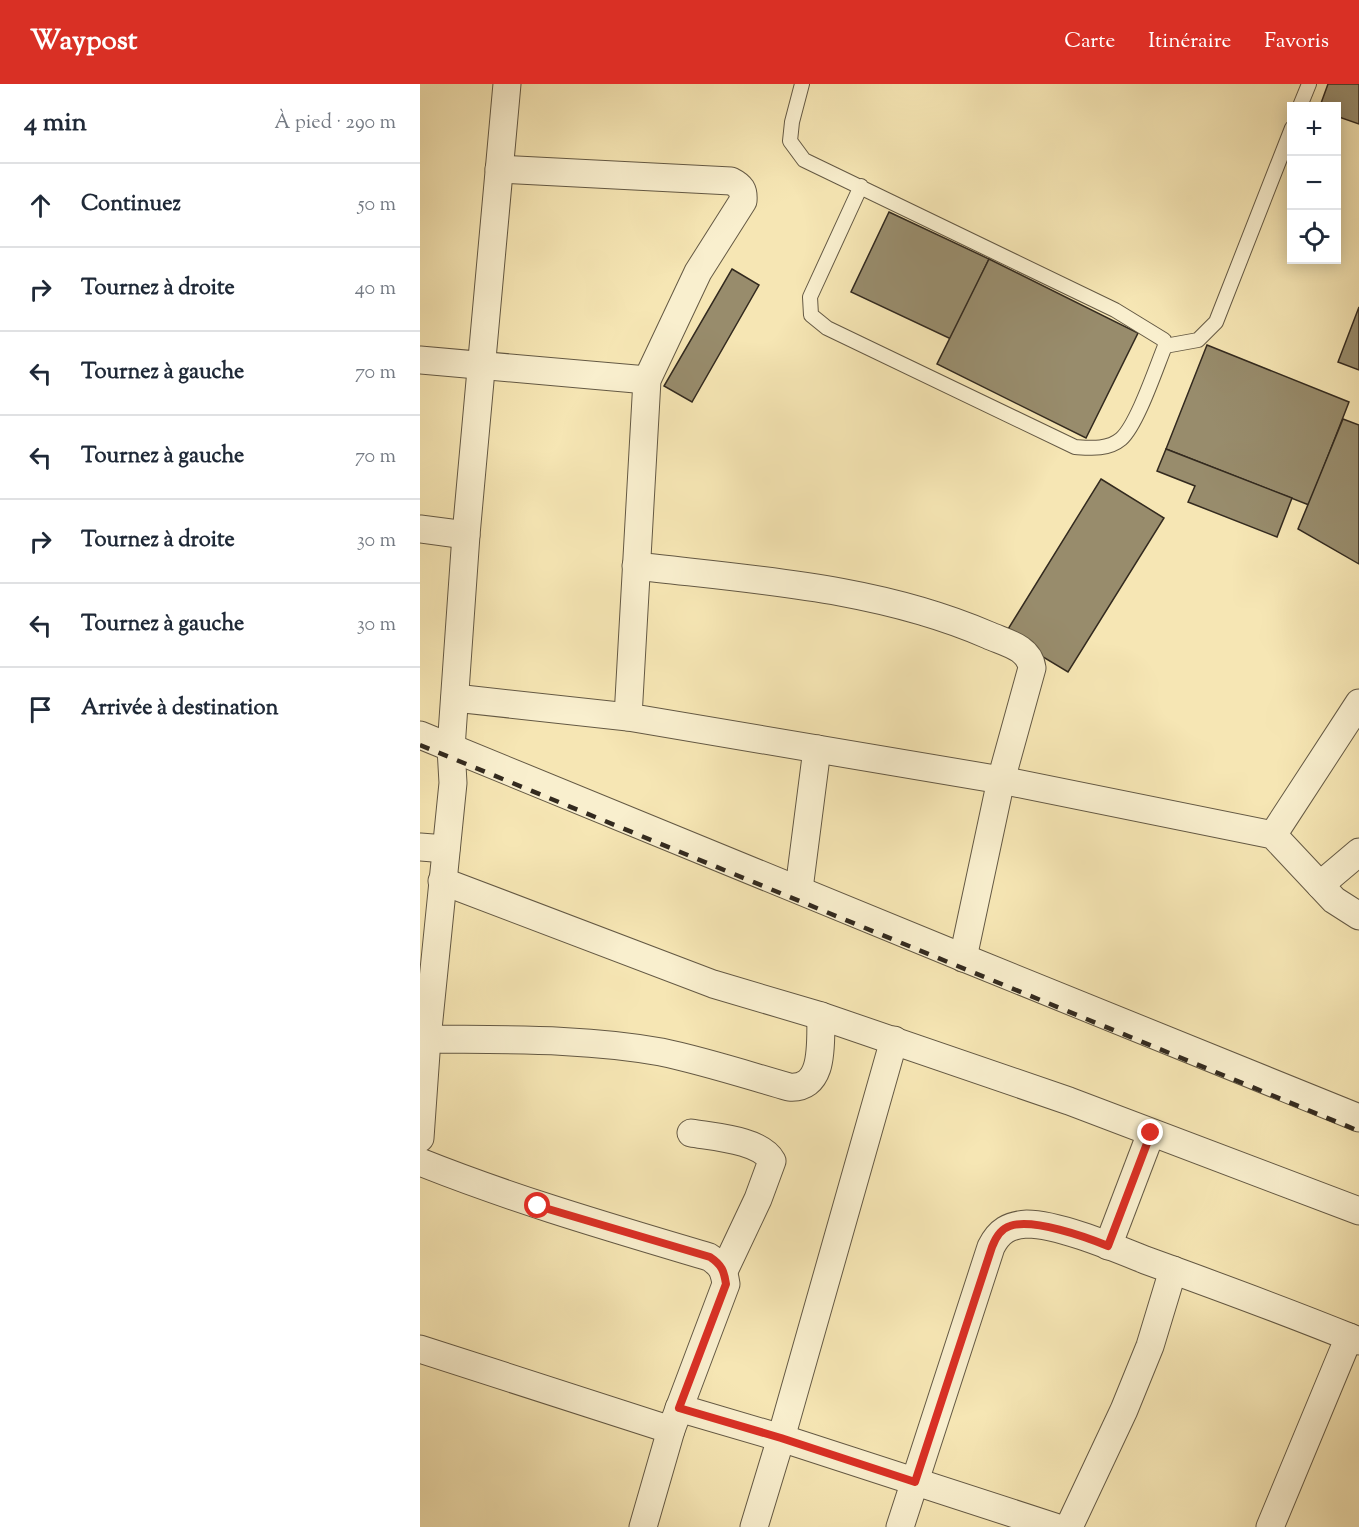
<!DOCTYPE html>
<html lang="fr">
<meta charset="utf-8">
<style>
:root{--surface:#fff;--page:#f2f2f3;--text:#1f2937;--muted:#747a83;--line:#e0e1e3;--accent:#d93025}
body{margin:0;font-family:"Sorts Mill Goudy",serif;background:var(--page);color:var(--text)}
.controls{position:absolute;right:18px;top:18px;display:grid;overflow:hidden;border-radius:0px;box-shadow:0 3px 15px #0003}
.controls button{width:54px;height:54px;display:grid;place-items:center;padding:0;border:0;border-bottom:2px solid var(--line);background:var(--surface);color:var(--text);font:30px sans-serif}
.stop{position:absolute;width:18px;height:18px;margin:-14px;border:4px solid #d93025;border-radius:50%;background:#fff}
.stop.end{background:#d93025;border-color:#fff;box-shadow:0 2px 6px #0008}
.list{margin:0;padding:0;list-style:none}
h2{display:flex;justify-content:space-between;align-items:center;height:78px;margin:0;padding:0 24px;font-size:26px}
h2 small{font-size:20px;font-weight:400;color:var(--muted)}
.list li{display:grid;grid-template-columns:39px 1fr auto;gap:18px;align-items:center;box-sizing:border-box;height:84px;padding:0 24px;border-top:2px solid var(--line)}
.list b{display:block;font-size:22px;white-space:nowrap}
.list em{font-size:20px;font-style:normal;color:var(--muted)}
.icon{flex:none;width:33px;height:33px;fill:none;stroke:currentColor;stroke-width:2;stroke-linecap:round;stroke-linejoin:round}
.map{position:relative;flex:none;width:939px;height:1443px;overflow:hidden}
header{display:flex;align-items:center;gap:36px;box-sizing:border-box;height:84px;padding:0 30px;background:var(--accent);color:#fff}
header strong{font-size:28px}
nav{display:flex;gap:33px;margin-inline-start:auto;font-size:21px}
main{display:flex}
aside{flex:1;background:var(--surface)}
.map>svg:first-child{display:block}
</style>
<header>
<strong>Waypost</strong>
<nav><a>Carte</a><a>Itinéraire</a><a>Favoris</a></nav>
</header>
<main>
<aside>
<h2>4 min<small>À pied · 290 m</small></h2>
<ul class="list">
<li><svg class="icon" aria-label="ahead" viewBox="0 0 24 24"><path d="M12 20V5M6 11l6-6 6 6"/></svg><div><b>Continuez</b></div><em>50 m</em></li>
<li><svg class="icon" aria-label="right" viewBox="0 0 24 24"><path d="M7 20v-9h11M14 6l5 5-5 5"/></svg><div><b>Tournez à droite</b></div><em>40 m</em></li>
<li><svg class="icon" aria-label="left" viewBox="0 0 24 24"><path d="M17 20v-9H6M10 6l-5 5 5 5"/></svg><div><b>Tournez à gauche</b></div><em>70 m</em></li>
<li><svg class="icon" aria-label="left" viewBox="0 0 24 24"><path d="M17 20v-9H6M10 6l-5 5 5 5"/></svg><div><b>Tournez à gauche</b></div><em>70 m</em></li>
<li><svg class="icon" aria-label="right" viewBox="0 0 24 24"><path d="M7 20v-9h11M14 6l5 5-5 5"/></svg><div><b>Tournez à droite</b></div><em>30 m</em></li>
<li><svg class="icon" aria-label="left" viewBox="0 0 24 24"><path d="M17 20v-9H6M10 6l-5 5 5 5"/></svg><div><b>Tournez à gauche</b></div><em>30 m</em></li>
<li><svg class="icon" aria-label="arrive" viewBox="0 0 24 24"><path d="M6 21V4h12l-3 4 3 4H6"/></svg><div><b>Arrivée à destination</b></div></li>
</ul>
</aside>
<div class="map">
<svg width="939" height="1443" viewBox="0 0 939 1443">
<rect width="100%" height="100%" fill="#f6e6b4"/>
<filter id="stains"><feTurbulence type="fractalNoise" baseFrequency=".00333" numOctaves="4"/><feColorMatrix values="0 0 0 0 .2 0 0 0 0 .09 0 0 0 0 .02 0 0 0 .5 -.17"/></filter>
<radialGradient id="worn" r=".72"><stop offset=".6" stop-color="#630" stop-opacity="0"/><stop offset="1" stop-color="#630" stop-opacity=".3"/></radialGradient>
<g fill="#988c6c" stroke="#332a1f" stroke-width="1.5">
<polygon points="908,0 939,0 939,40 916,32 916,22 900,22"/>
<polygon points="469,128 569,175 531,255 431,208"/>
<polygon points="569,175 718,249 666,354 517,280"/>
<polygon points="312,185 339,201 272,318 244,302"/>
<polygon points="939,223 939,286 918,278"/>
<polygon points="787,261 929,318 889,421 746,365"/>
<polygon points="923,335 939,341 939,480 878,445"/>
<polygon points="746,365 872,414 857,453 768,418 775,402 737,387"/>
<polygon points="681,395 744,434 648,588 585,550"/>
</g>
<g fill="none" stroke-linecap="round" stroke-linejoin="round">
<defs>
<g id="service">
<path d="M382 0 372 38 370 57 384 76 695 226 744 256 745 262C736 284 717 341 701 355 688 366 670 364 655 363L407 244 391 231 390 213 441 102"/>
<polyline points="880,22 889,0"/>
<polyline points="745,262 778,256 796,238 872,44"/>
</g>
<g id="minor">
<path d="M79 85 311 97C321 102 324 106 323 117L278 188 227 296 208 633 581 696 853 751 914 816 939 832"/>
<polyline points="0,276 227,296"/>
<polyline points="0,445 46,451"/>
<path d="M216 482C335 496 457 503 568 551 586 559 609 563 612 584L581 696 543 874"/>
<polyline points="35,614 208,633"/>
<path d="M0 651C313 778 625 909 939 1034"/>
<polyline points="853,751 939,619"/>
<polyline points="0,763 26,765"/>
<polyline points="22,797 293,900 401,932 649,1017 939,1127"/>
<polyline points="900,801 939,768"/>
<polyline points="379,805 397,665"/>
<path d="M7 955C84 956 165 954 241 968 284 977 327 991 369 1003 406 1006 400 957 401 932"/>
<path d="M271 1049C294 1053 341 1056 352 1077L338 1115 304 1187"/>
<polyline points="0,1054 7,955 33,699 31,664 46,451 87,0"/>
<path d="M0 1078C95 1116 192 1144 289 1173 302 1181 304 1187 306 1200L251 1346 223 1443"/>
<polyline points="688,1162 731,1049"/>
<polyline points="0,1265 251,1346"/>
<polyline points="259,1324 361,1354 635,1443"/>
<polyline points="334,1443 361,1354 474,956"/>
<path d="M480 1443 571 1163C579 1147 589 1141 607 1140 638 1140 695 1164 725 1176 797 1202 868 1228 939 1257"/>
<polyline points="649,1443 704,1326 730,1262 753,1186"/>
<polyline points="850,1443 929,1253"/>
</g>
</defs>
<use href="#service" stroke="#645944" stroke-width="16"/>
<use href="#minor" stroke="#645944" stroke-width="29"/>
<use href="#service" stroke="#f9efce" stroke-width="14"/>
<use href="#minor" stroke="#f9efce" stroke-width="27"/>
<polyline stroke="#332a1f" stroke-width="4.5" stroke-dasharray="10 10" stroke-linecap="butt" points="0,661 939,1047"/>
</g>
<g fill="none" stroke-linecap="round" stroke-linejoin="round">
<path stroke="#d93025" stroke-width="8" d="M118 1122 290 1173C302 1181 304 1187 306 1200L259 1324 361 1354 495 1398 572 1163C575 1155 580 1145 590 1142 613 1134 666 1153 688 1162L731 1049"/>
</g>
<rect width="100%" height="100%" filter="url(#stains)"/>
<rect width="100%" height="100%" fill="url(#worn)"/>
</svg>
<div class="controls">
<button>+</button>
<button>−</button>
<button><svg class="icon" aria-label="locate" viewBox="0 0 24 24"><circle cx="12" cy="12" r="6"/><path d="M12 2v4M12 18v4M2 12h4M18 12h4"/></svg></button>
</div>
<div class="stop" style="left:118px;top:1122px"></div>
<div class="stop end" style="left:731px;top:1049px"></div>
</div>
</main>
